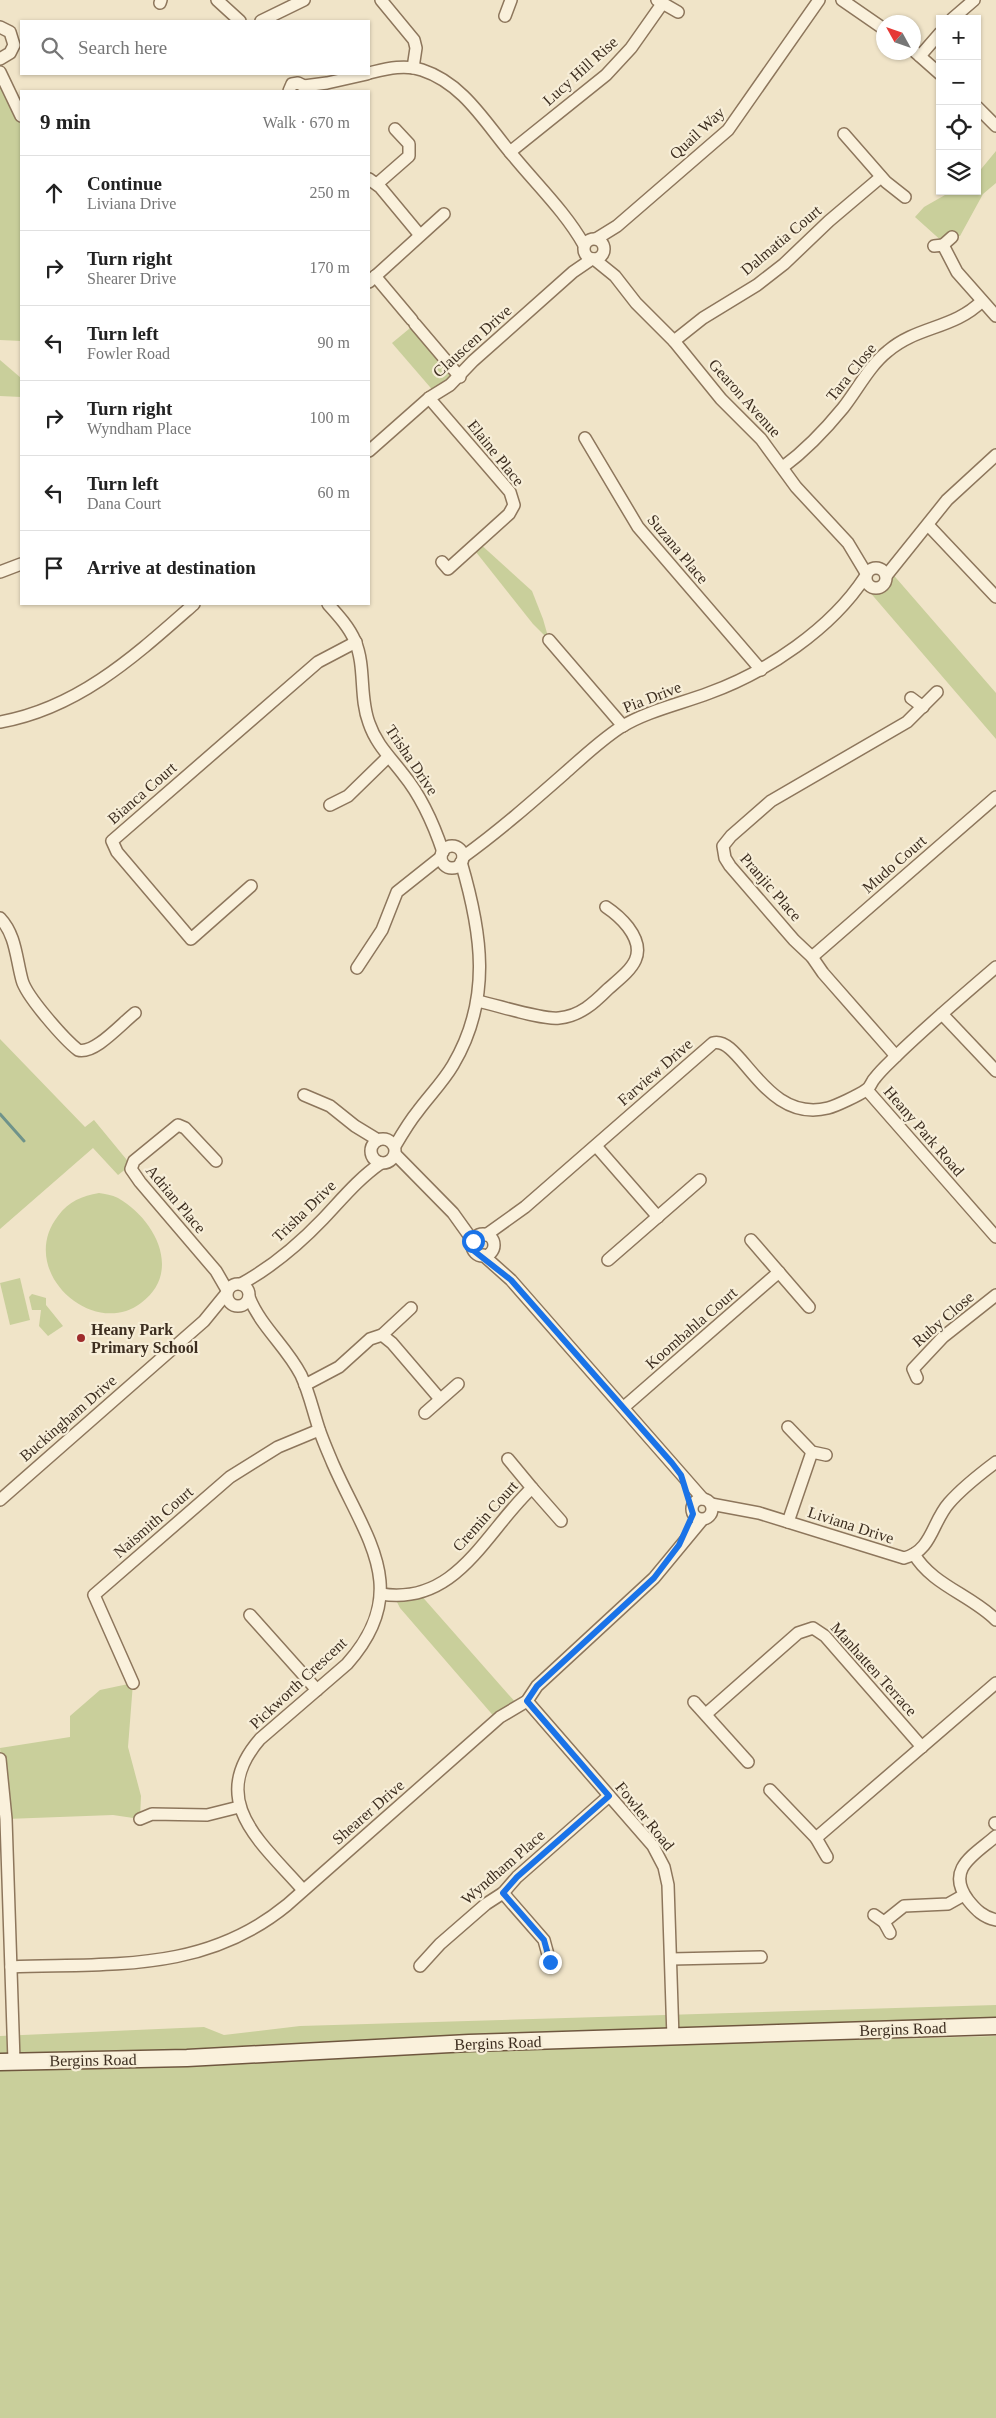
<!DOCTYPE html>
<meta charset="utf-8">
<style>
:root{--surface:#fff;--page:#f6f6f6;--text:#222;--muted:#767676;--line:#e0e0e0}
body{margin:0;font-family:"Times New Roman",serif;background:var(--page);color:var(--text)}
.controls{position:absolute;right:15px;top:15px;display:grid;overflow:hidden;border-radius:0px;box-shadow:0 1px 4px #0004}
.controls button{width:45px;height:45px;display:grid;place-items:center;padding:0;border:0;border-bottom:1px solid var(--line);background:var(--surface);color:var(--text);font:25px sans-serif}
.compass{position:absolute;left:876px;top:15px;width:45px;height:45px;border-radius:50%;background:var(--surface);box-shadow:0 1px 4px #0004;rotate:310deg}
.stop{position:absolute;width:15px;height:15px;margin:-11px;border:4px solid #1a73e8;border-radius:50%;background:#fff}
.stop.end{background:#1a73e8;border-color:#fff;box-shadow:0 1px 5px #0008}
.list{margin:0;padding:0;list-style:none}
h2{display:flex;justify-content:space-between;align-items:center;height:65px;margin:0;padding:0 20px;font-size:21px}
h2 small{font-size:16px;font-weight:400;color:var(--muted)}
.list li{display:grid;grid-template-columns:32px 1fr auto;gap:15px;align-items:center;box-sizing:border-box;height:75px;padding:0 20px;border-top:1px solid var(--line)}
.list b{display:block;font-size:19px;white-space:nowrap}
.list p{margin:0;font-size:16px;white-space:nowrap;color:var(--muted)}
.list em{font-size:16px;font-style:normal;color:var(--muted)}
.icon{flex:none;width:28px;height:28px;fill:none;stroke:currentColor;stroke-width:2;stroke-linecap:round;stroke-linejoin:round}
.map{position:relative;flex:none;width:996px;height:2418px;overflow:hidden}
.search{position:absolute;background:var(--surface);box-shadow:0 1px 4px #0004;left:20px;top:20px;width:350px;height:55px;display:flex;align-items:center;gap:12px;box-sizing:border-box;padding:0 18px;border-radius:0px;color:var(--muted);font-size:19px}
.panel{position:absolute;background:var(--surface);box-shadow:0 1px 4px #0004;left:20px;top:90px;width:350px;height:515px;border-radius:0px}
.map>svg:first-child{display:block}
</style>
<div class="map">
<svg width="996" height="2418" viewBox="0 0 996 2418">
<rect width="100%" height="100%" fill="#f0e4c8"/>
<g fill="#c9cf9b">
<polygon points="0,73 21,116 21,341 0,340"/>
<polygon points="996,151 996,183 983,194 960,236 952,237 945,244 915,217 924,207 952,191 977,191 977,174"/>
<polygon points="415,324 460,377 436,394 392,343"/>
<polygon points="0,360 21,378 21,397 0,396"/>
<polygon points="478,542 532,591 543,619 549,640 533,624 472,547"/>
<polygon points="890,571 996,693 996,739 868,590 883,586"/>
<polygon points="0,1039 85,1127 94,1120 131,1165 118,1175 93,1148 0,1229"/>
<path d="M99 1193C105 1194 112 1195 118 1198 155 1219 183 1272 141 1303 92 1340 16 1270 58 1216 69 1201 82 1196 99 1193Z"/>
<polygon points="20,1278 30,1320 10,1325 0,1283"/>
<polygon points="32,1294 46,1298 46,1305 63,1326 48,1336 39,1326 41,1310 32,1310 29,1297"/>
<polygon points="419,1593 508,1694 519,1706 497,1720 400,1608 394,1596"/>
<polygon points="133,1683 128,1747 141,1796 140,1819 113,1815 6,1819 0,1748 70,1737 70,1716 100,1690"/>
<polygon points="996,2005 996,2026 0,2062 0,2036 204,2027 224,2035 300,2026"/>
<polygon points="996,2036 996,2418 0,2418 0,2071 413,2052"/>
</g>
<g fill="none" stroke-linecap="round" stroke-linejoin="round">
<polyline stroke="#6f938a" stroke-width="3" points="0,1114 24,1141"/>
<defs>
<g id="minor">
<polyline points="217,0 240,21"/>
<polyline points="381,0 414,40 416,48 413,68"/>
<polyline points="657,0 678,12"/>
<polyline points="842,0 884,29"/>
<polyline points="160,3 161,0"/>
<polyline points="505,16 511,0"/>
<polyline points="952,19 974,0"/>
<polyline points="261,21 304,0"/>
<polyline points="0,27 10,32 14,45 10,53 0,59"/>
<polyline points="914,51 940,74"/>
<polyline points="920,56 940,33"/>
<polyline points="0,72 21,116"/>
<path d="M369 73C386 69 404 64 422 70 465 84 487 126 515 158 539 187 566 213 584 245"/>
<polyline points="304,86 327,83 367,74"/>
<polyline points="289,91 292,84 298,83 304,86 307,91"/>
<polyline points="977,107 996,126"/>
<polyline points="844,134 886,182 905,197"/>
<polyline points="510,152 606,75 631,48 662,4"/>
<polyline points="369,179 380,187 419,234"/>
<polyline points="377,184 409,156 409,144 395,129"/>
<circle cx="594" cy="249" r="10"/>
<polyline points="596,239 617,226 728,130 819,0"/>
<polyline points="943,245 952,237"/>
<polyline points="934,246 943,245 957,272 996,316"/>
<polyline points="594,259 615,276 636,303 674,341 721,399 761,439 796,487 848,543 866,573"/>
<polyline points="375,276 412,320"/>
<polyline points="369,282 444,214"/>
<polyline points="415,324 460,377"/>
<polyline points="674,341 703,318 757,285 784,264 829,221 881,177"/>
<polyline points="429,398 510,492 514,505 509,514 448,569 442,562"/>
<polyline points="585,438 638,527 761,670"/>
<polyline points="369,451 429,398 450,385 473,361 573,272 592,259"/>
<path d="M783 467C806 450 825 430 843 408 858 389 869 366 888 351 917 326 954 329 982 301"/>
<polyline points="928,525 996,597"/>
<circle cx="876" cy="578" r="10"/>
<polyline points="0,572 21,564"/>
<polyline points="886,576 947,500 996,455"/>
<path d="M328 604C338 615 349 627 355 641 366 667 359 697 369 723 376 744 390 757 403 774 421 796 434 825 443 852"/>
<polyline points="549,640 623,726"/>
<polyline points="911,698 923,707"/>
<path d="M0 722C79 708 136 655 194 604"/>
<polyline points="330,805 348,796 388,757"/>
<circle cx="452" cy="857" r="11"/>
<path d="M463 857C499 831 532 802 565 773 583 757 601 740 621 727 647 711 680 704 709 693 767 672 831 629 865 577"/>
<polyline points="251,886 191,939 117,852 112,841 318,662 356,642"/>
<path d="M0 918C16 935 16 958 22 980 26 996 64 1039 78 1050 94 1055 121 1024 135 1013"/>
<polyline points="812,957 996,797"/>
<polyline points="357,968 382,930 397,892 441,857"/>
<path d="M477 1001C497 1005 542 1020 559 1018 580 1016 594 1003 608 989 630 970 650 956 628 927 621 918 615 913 606 907"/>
<polyline points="942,1014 996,1071"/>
<polyline points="896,1056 823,973 812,957 794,940 730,866 725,858 723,846 731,836 771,801 907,722 937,692"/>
<polyline points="867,1090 996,1237"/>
<polyline points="304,1095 330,1106 355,1126 378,1140"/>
<circle cx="383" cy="1151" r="12"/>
<path d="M395 1146C402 1134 409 1122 418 1111 429 1096 443 1082 453 1065 492 999 482 933 461 862"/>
<polyline points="596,1146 658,1217"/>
<polyline points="395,1154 453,1213 473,1241"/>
<polyline points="216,1161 185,1128 178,1125 134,1161 131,1169 140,1182 216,1271 227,1290"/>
<circle cx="483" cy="1245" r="11"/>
<path d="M486 1235 525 1207 713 1043C741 1035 764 1124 828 1108 836 1106 859 1095 866 1090 871 1087 871 1082 875 1078 881 1070 889 1063 896 1056 928 1025 962 996 996 967"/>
<polyline points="751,1240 809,1307"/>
<polyline points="483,1255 511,1280 703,1499"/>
<polyline points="608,1260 700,1180"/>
<circle cx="238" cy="1295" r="11"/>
<path d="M241 1284C270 1268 300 1243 323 1219 342 1199 358 1179 381 1163"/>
<path d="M249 1297C261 1327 286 1346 301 1375 309 1392 313 1411 319 1429 323 1441 328 1452 333 1464 366 1539 413 1590 347 1664L260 1739C206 1801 262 1843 303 1890"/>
<polyline points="382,1335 392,1343 440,1399"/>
<polyline points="917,1378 913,1369 943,1337 996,1295"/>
<polyline points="305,1385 339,1367 370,1339 382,1335 411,1308"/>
<polyline points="624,1407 779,1272"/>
<polyline points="425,1413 458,1384"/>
<polyline points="788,1427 812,1452 826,1455"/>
<polyline points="532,1488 561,1521"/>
<circle cx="702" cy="1509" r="10"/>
<polyline points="0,1500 204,1321 226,1294"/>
<path d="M711 1504 759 1513 904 1558C932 1551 932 1522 949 1503 962 1488 980 1474 996 1462"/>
<polyline points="788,1522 812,1452"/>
<path d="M914 1554C932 1585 971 1595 996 1620"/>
<path d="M381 1594C457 1606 485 1532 532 1488L508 1459"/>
<polyline points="250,1615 317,1690"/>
<polyline points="133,1683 94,1595 230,1477 278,1447 319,1430"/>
<polyline points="527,1701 653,1846 664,1867 668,1885 673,2038"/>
<polyline points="694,1702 748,1762"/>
<polyline points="706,1714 798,1633 813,1628 825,1636 922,1747"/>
<polyline points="0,1759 6,1819 14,2061"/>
<polyline points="770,1790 816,1838 827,1857"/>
<polyline points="140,1819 152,1814 207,1815 239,1807"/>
<polyline points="995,1823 996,1824"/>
<path d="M996 1836C974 1855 945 1869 968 1900 976 1910 983 1917 996 1920"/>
<polyline points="816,1838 996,1683"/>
<polyline points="503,1893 544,1940 550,1962"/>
<polyline points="874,1915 884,1922 890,1933"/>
<polyline points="884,1922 904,1906 948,1904 964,1895"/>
<polyline points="671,1959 761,1957"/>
<polyline points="420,1966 440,1944 486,1904 503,1893 517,1877 609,1796"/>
<path d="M11 1967C112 1963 204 1973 287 1905L500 1717 527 1701 537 1686 654 1578 702 1520"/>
</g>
<polyline id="secondary" points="0,2062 187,2058 469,2043 996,2026"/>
</defs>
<use href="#minor" stroke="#8d765c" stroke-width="14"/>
<use href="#secondary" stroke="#6f573f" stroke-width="19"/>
<use href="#minor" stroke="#faf1dc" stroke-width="11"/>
<use href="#secondary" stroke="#faf1dc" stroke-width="16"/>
</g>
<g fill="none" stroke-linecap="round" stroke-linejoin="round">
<polyline stroke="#1a73e8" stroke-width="6" points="473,1241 474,1251 511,1280 672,1463 681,1475 693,1514 679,1545 654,1578 537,1686 527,1701 609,1796 517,1877 503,1893 544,1940 550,1962"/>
</g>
<circle fill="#9e2a2b" stroke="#f7eed8" stroke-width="2" cx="81" cy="1338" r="5"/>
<g text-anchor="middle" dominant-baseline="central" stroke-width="4.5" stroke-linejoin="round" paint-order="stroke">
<g font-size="16" fill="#3d2e20" stroke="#f7eed8">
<text transform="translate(580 71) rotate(-42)">Lucy Hill Rise</text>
<text transform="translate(697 133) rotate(-43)">Quail Way</text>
<text transform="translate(781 240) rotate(-40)">Dalmatia Court</text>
<text transform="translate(472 341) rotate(-42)">Clauscen Drive</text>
<text transform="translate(851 372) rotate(-51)">Tara Close</text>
<text transform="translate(745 398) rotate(48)">Gearon Avenue</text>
<text transform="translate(496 453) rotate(51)">Elaine Place</text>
<text transform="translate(678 549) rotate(50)">Suzana Place</text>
<text transform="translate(652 697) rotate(-21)">Pia Drive</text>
<text transform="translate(412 760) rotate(56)">Trisha Drive</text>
<text transform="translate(142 793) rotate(-41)">Bianca Court</text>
<text transform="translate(894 864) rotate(-41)">Mudo Court</text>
<text transform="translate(771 887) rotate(49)">Pranjic Place</text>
<text transform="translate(655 1072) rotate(-41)">Farview Drive</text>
<text transform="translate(924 1131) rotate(49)">Heany Park Road</text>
<text transform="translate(176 1199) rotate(50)">Adrian Place</text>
<text transform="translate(304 1211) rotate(-44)">Trisha Drive</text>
<text transform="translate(943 1319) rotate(-41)">Ruby Close</text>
<text transform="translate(691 1328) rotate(-41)">Koombahla Court</text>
<text transform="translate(68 1418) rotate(-41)">Buckingham Drive</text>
<text transform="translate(485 1516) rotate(-48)">Cremin Court</text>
<text transform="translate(153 1522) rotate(-41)">Naismith Court</text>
<text transform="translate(851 1525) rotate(18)">Liviana Drive</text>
<text transform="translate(874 1669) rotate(48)">Manhatten Terrace</text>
<text transform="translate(298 1683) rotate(-43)">Pickworth Crescent</text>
<text transform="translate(368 1812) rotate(-41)">Shearer Drive</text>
<text transform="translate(645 1816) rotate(51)">Fowler Road</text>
<text transform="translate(503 1867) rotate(-41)">Wyndham Place</text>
<text transform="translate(903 2029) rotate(-2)">Bergins Road</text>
<text transform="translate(498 2043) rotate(-2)">Bergins Road</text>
<text transform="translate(93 2060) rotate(-1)">Bergins Road</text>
</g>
<g font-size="16" font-weight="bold" fill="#3d2e20" stroke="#f7eed8" text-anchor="start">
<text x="91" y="1329">Heany Park<tspan x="91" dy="18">Primary School</tspan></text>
</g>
</g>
</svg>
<div class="controls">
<button>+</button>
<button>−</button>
<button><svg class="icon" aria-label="locate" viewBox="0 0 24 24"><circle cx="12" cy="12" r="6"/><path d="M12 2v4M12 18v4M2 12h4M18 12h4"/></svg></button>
<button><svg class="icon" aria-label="layers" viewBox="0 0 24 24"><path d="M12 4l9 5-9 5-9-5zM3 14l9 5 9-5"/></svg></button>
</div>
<svg class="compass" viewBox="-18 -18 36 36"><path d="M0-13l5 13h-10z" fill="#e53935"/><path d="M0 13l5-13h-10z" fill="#767676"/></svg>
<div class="stop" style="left:473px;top:1241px"></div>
<div class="stop end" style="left:550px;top:1962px"></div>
<div class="search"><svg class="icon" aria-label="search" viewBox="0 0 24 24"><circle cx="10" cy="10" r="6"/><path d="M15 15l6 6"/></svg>Search here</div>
<section class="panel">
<h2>9 min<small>Walk · 670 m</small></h2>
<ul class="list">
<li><svg class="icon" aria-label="ahead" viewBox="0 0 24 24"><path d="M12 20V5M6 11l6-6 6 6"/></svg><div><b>Continue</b><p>Liviana Drive</p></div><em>250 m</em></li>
<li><svg class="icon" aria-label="right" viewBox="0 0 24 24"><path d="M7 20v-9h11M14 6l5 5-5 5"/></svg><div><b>Turn right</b><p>Shearer Drive</p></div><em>170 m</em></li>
<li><svg class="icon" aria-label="left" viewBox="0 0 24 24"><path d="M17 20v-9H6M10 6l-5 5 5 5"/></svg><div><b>Turn left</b><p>Fowler Road</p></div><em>90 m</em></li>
<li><svg class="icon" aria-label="right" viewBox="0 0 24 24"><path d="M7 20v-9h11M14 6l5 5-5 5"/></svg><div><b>Turn right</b><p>Wyndham Place</p></div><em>100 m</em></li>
<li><svg class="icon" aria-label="left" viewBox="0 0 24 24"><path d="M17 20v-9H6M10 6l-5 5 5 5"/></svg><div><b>Turn left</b><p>Dana Court</p></div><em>60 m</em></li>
<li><svg class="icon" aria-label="arrive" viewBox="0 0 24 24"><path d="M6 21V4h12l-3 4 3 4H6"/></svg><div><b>Arrive at destination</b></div></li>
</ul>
</section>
</div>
